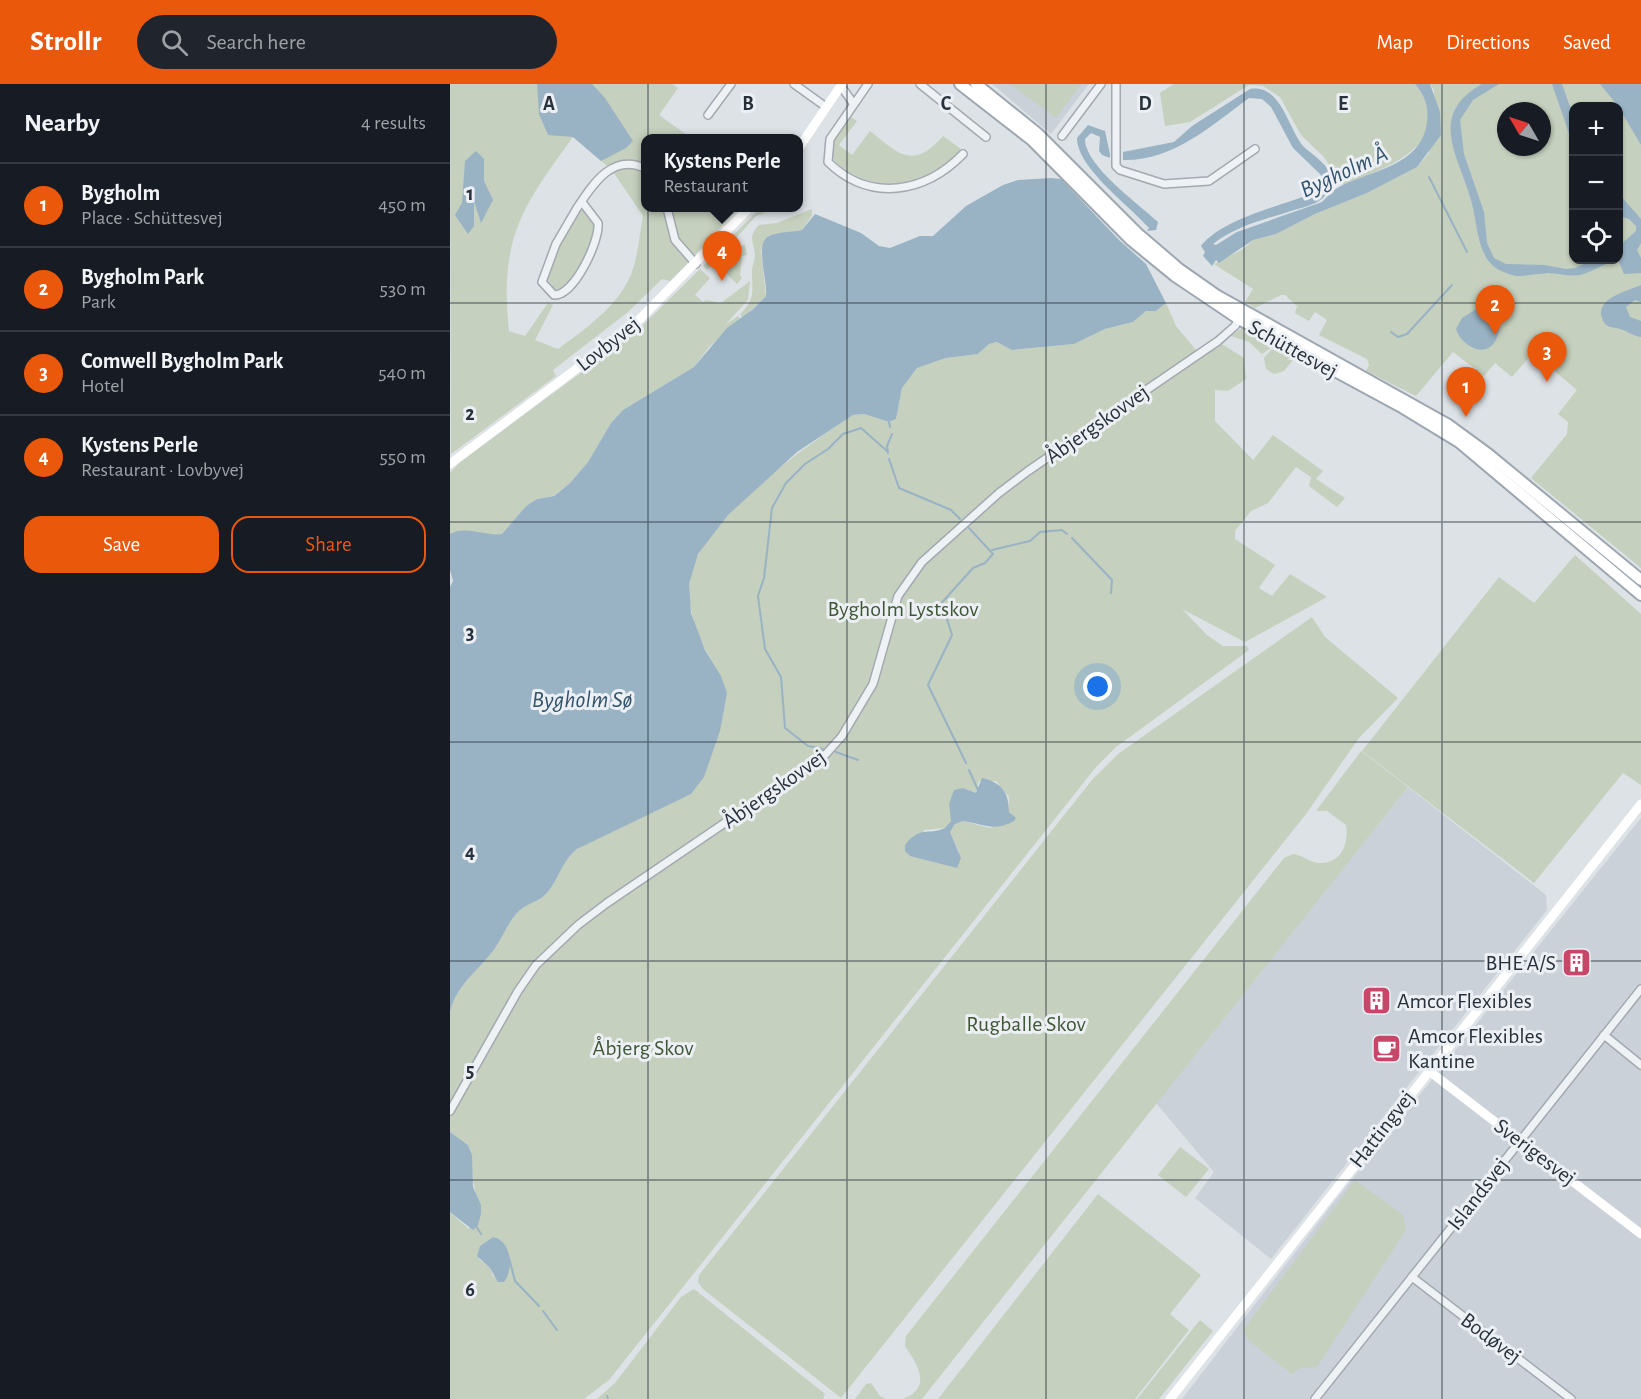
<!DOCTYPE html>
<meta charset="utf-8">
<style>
:root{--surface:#171b24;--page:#20242c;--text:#f1f3f6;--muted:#9ea1a6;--line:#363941;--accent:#ea580c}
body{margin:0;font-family:"Alegreya Sans",sans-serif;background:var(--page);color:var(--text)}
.controls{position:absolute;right:18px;top:18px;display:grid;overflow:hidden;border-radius:12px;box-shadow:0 2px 4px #0004}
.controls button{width:54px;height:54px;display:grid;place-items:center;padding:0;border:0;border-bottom:2px solid var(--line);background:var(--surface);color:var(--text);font:30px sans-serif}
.compass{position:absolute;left:1047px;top:18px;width:54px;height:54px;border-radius:50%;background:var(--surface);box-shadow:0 2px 4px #0004;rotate:309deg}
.you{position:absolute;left:648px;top:603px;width:21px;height:21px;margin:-15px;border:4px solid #fff;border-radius:50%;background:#1a73e8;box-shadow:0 0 0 9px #1a73e833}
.badge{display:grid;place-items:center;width:39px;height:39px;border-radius:50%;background:var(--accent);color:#fff;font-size:20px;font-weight:700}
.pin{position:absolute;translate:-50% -50px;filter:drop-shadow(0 2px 3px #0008)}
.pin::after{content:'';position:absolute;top:32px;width:21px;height:18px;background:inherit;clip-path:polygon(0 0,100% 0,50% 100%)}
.popup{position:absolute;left:191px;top:50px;width:162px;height:78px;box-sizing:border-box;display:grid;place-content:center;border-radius:12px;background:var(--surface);filter:drop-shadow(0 2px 4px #0005);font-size:20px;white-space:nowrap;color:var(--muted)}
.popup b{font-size:22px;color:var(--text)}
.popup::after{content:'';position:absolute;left:50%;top:100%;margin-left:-12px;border:12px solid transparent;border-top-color:var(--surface)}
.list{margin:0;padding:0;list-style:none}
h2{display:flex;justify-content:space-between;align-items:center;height:78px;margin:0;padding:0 24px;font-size:26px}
h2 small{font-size:20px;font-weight:400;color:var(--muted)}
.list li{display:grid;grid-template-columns:39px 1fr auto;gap:18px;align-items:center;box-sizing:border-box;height:84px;padding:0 24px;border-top:2px solid var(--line)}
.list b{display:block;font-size:22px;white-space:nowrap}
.list p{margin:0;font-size:20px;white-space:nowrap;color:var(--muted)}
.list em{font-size:20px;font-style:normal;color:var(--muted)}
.actions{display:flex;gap:12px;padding:18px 24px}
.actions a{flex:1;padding:14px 0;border:2px solid var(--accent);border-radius:18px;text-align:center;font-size:21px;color:var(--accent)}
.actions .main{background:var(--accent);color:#fff}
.icon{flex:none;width:33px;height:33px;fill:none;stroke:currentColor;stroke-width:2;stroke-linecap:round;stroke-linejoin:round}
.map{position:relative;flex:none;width:1191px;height:1315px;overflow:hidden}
header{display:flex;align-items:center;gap:36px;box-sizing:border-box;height:84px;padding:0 30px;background:var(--accent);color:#fff}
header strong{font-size:28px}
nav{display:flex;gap:33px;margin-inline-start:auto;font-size:21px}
.search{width:420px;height:54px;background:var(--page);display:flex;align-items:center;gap:15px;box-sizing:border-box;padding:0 21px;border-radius:33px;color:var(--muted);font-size:22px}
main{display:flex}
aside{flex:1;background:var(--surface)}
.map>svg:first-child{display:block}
</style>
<header>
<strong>Strollr</strong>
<div class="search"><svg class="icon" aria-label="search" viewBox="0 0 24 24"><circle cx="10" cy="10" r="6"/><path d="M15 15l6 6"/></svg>Search here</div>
<nav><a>Map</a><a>Directions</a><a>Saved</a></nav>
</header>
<main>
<aside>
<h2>Nearby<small>4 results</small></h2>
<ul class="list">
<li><span class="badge">1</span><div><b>Bygholm</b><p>Place · Schüttesvej</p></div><em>450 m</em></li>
<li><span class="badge">2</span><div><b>Bygholm Park</b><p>Park</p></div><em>530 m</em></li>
<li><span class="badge">3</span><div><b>Comwell Bygholm Park</b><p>Hotel</p></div><em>540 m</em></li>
<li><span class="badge">4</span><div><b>Kystens Perle</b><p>Restaurant · Lovbyvej</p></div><em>550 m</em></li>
</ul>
<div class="actions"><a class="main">Save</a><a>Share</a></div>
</aside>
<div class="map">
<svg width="1191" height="1315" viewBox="0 0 1191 1315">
<rect width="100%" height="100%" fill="#dde2e6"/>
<g fill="#cbd1d8">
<polygon points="542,0 639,0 601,50"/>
<polygon points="958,703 1096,811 1097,826 821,1175 745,1114 764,1088 706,1019"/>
<polygon points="1191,734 1191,1315 732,1315 884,1118"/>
</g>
<g fill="#c5d0be" fill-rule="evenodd">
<path d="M0 0H222L228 4 209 31 241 54 196 55 195 81 177 76 157 82 123 53C71 124 49 156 59 247L75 252 98 219 103 221 85 256 108 265C138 243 176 217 185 178 189 163 190 147 193 132L162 86 183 82 195 88 196 124H215C218 146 223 161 239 178L220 197 212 195 178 228 103 286 106 292 1 370Z"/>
<polygon points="560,0 631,0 606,34"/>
<path d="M724 0H965C1011 58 936 85 893 101L874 73 851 51 830 13 813 2 799 1 740 38 715 42 710 9Z"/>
<path d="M980 0H1191V484L1081 394 1117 350 1118 338 1108 330 1127 306 1083 269 1062 293 1045 279 1034 292 1003 268 966 312 916 287 919 281 917 275 869 251 877 236 865 228 859 237 845 229 847 222 835 211H831L805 224 795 218 803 205 764 180 793 165 803 156 826 150 865 130 917 109 967 83 979 69 984 6ZM1124 22H1168V176H1124ZM1056 27H1092V63H1056Z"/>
<path d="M399 32 407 37 389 61 402 71 420 47C450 71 463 86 493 52L511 65C479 99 437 112 396 86 388 81 380 74 381 64 382 53 393 41 399 32Z"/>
<path d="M133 124 145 140C143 162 129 198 107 207L96 194 108 162 129 126Z"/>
<path d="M221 124H289L243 173C228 157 223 146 221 124Z"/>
<polygon points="310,124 318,124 313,130 306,132 257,186 253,182"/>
<path d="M362 125V131L352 146 318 152 311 167 316 212 293 234 290 231C306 212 302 210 302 188 302 181 305 178 305 170 303 156 298 153 309 141L327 139Z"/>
<polygon points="295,161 297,171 292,172 290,191 292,194 287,200 272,185 290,162"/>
<path d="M250 185 260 194 245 211 253 218 256 216 271 219 300 197 298 216 275 241 288 232 291 235 259 263 244 283 173 326 161 339 138 378 120 399 103 412 87 415 76 422 52 450C33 452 18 445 0 450V389L10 378 185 249Z"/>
<path d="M716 219 726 242 751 272 772 260 794 274 796 295 778 307 765 306V337L803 376 823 351 873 387 866 395 895 414 887 423 859 402 861 393 846 383 818 419 801 427 785 447V455L825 481 809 504 822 512 840 490 877 513 795 558 732 525 757 551 773 562H797L799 566 666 663 646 683 159 1296 134 1315H0V1128L19 1145 26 1111 22 1091V1071L18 1061 0 1048V928C7 898 32 885 47 861 55 849 59 836 70 826 78 819 89 818 97 809 109 795 112 777 127 765L271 592C254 565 238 535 239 502 240 442 356 362 403 331L414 330 439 338 446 335 452 304 467 284 496 274 528 270 539 260 548 258 562 266 624 260 655 245 683 238 696 227H706ZM529 697H546L559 713V728L565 734 540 744 513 737 505 740 500 748 509 768 507 784 472 774 474 746 495 744 501 737 499 720 513 704 526 709ZM43 1153 53 1159 44 1194 40 1184 29 1175 30 1162Z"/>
<polygon points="792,244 824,262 812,270 799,258 781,252"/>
<polygon points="830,265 842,272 837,276 843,276 834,287 824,290 816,285 814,274 821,266"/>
<polygon points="1125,471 1191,530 1191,701 1173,689 1084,799 912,667 1049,493 1084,519"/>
<polygon points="862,533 875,553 948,614 909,654 856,730 391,1314 253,1205 248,1198 249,1191 642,696 668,670"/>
<path d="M911 667 958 703 472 1315H453C484 1303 466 1279 455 1262L456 1252 834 774 843 770C853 771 860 779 870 779 892 780 899 758 896 741L877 727H866Z"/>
<polygon points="730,1063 759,1085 736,1113 708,1091"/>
<polygon points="905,1096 953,1131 956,1146 867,1283 850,1284 842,1290 799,1257 793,1246"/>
<polygon points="648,1110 751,1191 720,1230 739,1246 685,1315 488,1315"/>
<polygon points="244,1205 375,1310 373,1315 147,1315 165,1299 231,1213"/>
<polygon points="750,1236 763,1247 709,1315 687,1315"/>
<polygon points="421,1299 430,1312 436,1315 405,1315 416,1300"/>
</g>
<g fill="#99b3c5">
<polygon points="87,0 142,0 155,14 183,57 176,64 151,77 123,53 98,51 89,30"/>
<path d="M965 0H980L990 28 991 51 967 83 917 109 865 130 826 150 803 156 769 179 766 176 762 182 753 172 755 168 751 162C772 135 831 122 863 109L872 100 871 91 843 64 821 23 812 15 799 14C761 42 723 77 673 76V68L724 58 742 42 800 5C831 0 838 44 853 62 861 70 875 78 879 88 882 96 879 108 873 114 864 122 846 125 835 129 811 136 783 144 763 160L766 161 787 148 872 118C879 111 884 105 893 101 925 86 972 80 977 38 979 23 975 12 965 0Z"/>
<path d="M1032 0H1049L1023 16 1010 36 1014 70 1034 128 1037 159 1044 174 1056 180 1094 181 1116 185 1125 184 1142 176H1168L1169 162 1186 147V142L1179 135 1169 132V110L1191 135V159L1187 166 1191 174V189L1174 190 1168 176C1154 179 1143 188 1130 191 1119 193 1108 189 1098 189 1087 190 1076 192 1066 192 1061 191 1054 188 1049 186 1027 174 1028 142 1022 120 1011 75 975 32 1032 0Z"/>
<polygon points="1102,0 1112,0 1123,31 1123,61"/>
<polygon points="1150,0 1191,0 1191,61 1168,22"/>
<path d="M638 41 655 47 660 70V74L652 71 649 67 650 53 641 49 635 55C635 82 689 120 708 138L706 146 697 147 699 144C679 121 627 84 627 54Z"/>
<polygon points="26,67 34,75 34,97 43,116 31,139 24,117 24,142 18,150 5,131 12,119 15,77"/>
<path d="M601 94 611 95 669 156 696 180 716 219 706 227H696L683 238 655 245 624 260 562 266 547 258 539 260 528 270 496 274 467 284 452 304 446 335 439 338 414 330 403 331 347 368 278 431 248 470 239 500 241 529 255 566 271 592 277 609 270 647 254 693 241 710 127 765C112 777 109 795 97 809 89 818 78 819 70 826 59 836 55 849 47 861 32 885 7 898 0 928V503L3 497 0 486V450C15 441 35 452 52 450L76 422 87 415 104 412 120 399 138 378 161 339 173 326 244 283 277 244 302 226 316 212C318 197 304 159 319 152 328 148 342 148 352 146L365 130 411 149 429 162 440 164 470 152H483L516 122 553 101 568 96Z"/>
<path d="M1191 201V218L1185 216 1176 223 1180 233 1191 237V253C1182 252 1178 247 1170 245 1161 243 1155 244 1152 234 1145 214 1178 207 1191 201Z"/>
<path d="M1031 222 1040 227 1050 240C1049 246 1048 254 1044 259 1032 275 1010 259 1006 245L1012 234Z"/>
<path d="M532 694C551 698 559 708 559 728L566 734 564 737C544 748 533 740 513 737L505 740 500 748 511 774 507 784 460 772 455 767V761C471 741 477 752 495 744L501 737 499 720 504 706 513 704 526 709Z"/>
<polygon points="0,1048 18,1061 22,1071 23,1103 31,1121 31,1130 28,1141 23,1146 0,1128"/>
<path d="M43 1153C62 1157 64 1185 54 1198H48L40 1184 27 1172 30 1162Z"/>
</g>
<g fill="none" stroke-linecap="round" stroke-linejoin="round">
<g stroke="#99b3c5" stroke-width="2">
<polyline points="979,93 1017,168"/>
<polyline points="941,248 948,253 957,250 1002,201"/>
<polyline points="439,338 440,343"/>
<polyline points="438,369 437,362 442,350"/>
<polyline points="439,375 449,404 501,426 510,435"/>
<polyline points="622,454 662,496 661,509"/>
<polyline points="542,466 580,457 590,448 612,446 617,450"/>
<polyline points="373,665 358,662 335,644 331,593 315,565 308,512 314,494 322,424 336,399 355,380 378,365 393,350 411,344 437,367"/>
<polyline points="386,668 408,676"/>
<polyline points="516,679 478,601 502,551 496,532 486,525 523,484 535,479 543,470 519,444"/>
<polyline points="519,686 528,706"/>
<polyline points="26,1142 31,1150"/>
<polyline points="59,1174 65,1197 89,1222"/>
<polyline points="93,1227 107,1246"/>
<polyline points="157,1312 158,1315"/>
</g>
<defs>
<g id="street">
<polyline points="344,0 376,23"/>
<path d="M418 0 380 55 378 78C420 119 475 109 513 70"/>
<polyline points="470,0 536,53"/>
<polyline points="666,0 666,82 670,86 714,100 759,97 805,65"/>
<polyline points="391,2 403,19"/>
<polyline points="258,31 281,0"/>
<polyline points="612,52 651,0"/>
<path d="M132 118 148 139C150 157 124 212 104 211L92 198 106 160 127 124C143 100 163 68 196 85"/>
<polyline points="217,124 225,156 246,180"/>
<polyline points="1154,951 1191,981"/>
<polyline points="0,1027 68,907 86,881 128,841 157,819 376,670 392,652 423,600 448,512 472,478 549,409 578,387 768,257 785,242 789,235"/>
<polyline points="962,1193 1121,1315"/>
<polyline points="865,1315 1191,905"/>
</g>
<g id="primary">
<polyline points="510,0 582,56 681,156 725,192 789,235 950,322 1009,358 1191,511"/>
<polyline points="526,0 588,50 687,149 729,185 766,211 997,340 1038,370 1191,496"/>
</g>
</defs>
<use href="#street" stroke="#a3a9b0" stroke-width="10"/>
<use href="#primary" stroke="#9da7b1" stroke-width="14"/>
<use href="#street" stroke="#eff2f5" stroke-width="7"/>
<g stroke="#fff" stroke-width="9">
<polyline points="348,65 392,0"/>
<polyline points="0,380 182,243 299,124"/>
<polyline points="979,987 1191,1150"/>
<polyline points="720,1315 1191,720"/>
</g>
<use href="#primary" stroke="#fff" stroke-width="10"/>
</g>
<path fill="none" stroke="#27313c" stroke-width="1.5" stroke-opacity="0.55" d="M198 0V1315M397 0V1315M596 0V1315M794 0V1315M992 0V1315M0 219H1191M0 438H1191M0 658H1191M0 877H1191M0 1096H1191"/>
<defs>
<symbol id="building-square" viewBox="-11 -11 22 22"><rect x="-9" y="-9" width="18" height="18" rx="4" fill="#c64768" stroke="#ecf0f4"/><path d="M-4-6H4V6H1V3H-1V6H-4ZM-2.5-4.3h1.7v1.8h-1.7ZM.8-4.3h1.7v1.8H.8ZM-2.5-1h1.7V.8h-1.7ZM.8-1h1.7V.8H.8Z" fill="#fff"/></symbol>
<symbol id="cafe-square" viewBox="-11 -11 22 22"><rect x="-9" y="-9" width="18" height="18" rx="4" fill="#c64768" stroke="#ecf0f4"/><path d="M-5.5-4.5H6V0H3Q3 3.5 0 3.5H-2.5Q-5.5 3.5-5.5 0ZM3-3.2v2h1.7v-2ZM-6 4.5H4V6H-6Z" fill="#fff"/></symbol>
</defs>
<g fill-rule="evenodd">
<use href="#building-square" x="1110" y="862" width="33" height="33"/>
<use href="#building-square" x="910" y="900" width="33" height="33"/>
<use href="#cafe-square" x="920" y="948" width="33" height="33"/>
</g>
<g text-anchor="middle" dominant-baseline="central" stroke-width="6" stroke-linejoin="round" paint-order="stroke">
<g font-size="22" fill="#27313c" stroke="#ecf0f4">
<text transform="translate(158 260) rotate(-38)">Lovbyvej</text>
<text transform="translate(843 265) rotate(29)">Schüttesvej</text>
<text transform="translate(647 340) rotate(-35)">Åbjergskovvej</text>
<text transform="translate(324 705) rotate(-35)">Åbjergskovvej</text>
<text transform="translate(932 1045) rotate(-52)">Hattingvej</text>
<text transform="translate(1085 1068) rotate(37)">Sverigesvej</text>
<text transform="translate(1028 1110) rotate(-52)">Islandsvej</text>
<text transform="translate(1041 1254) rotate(37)">Bodøvej</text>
</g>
<g font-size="22" fill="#3f5735" stroke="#ecf0f4">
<text x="453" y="525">Bygholm Lystskov</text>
<text x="576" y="940">Rugballe Skov</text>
<text x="193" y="964">Åbjerg Skov</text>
</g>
<g font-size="22" fill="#27313c" stroke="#ecf0f4" text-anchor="start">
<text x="1106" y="879" text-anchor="end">BHE A/S</text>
<text x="947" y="917">Amcor Flexibles</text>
<text x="958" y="952">Amcor Flexibles<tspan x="958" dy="25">Kantine</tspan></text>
</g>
<g font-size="24" font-style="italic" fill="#34546d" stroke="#ecf0f4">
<text transform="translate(894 88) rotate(-25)">Bygholm Å</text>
<text x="132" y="616">Bygholm Sø</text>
</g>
</g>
<g font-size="20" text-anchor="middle" font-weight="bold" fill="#27313c" stroke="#ecf0f4" stroke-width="6" stroke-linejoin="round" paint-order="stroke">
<text x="99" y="26">A</text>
<text x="298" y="26">B</text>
<text x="496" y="26">C</text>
<text x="695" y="26">D</text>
<text x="893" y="26">E</text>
<text x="20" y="116">1</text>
<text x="20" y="336">2</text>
<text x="20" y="555">3</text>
<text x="20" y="774">4</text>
<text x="20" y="993">5</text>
<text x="20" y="1212">6</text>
</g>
</svg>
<div class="controls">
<button>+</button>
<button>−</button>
<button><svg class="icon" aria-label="locate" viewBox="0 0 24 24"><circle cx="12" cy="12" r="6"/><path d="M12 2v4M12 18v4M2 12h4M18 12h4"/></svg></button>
</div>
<svg class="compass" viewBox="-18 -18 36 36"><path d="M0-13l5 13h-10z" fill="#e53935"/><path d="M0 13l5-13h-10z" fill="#9ea1a6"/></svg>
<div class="you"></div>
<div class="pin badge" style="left:1016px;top:333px">1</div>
<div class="pin badge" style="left:1045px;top:251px">2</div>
<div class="pin badge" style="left:1097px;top:298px">3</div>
<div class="pin badge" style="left:272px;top:197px">4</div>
<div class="popup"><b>Kystens Perle</b>Restaurant</div>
</div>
</main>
